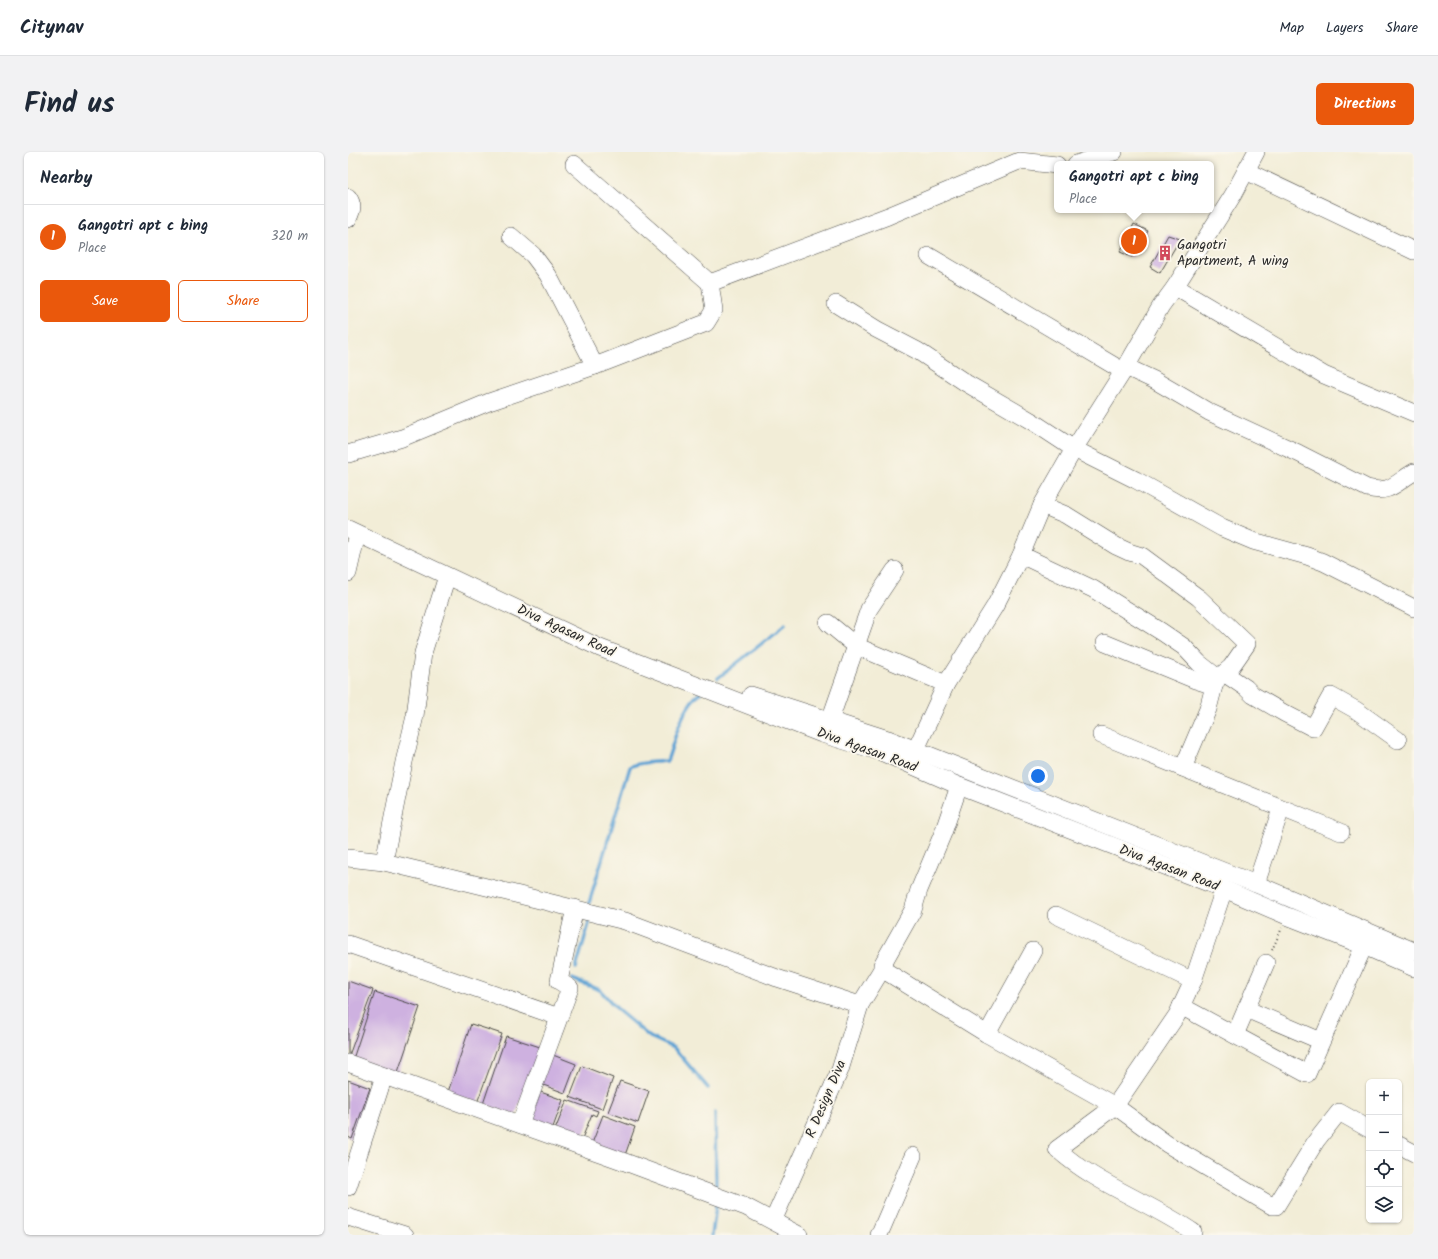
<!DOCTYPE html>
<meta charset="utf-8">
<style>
:root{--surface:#fff;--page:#f2f2f3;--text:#1f2937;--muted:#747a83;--line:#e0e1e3;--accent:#ea580c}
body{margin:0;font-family:Kalam,sans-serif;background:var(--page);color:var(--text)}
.controls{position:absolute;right:12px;bottom:12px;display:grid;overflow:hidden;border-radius:6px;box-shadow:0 1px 3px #0004}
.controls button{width:36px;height:36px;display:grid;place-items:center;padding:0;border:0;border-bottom:1px solid var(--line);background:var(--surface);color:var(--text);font:20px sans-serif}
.you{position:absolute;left:690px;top:624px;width:14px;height:14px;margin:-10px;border:3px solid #fff;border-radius:50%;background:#1a73e8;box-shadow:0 0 0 6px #1a73e833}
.badge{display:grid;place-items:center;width:26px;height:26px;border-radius:50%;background:var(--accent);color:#fff;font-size:13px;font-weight:700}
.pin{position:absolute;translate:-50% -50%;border:2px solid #fff;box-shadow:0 1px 4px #0006}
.popup{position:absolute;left:706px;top:9px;width:160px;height:52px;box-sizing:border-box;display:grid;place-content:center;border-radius:6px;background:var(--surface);filter:drop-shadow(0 1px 3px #0005);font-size:13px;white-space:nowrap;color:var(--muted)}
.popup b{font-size:15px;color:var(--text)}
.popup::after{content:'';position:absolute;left:50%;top:100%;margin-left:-8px;border:8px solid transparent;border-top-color:var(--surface)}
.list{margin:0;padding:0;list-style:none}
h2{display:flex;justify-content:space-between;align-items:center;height:52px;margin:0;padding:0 16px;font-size:17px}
h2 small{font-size:13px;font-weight:400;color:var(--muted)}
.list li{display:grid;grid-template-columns:26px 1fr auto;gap:12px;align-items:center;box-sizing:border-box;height:64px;padding:0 16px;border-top:1px solid var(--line)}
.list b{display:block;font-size:15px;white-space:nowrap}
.list p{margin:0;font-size:13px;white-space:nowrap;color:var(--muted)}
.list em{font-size:13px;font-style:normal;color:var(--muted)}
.actions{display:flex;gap:8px;padding:12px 16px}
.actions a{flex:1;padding:9px 0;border:1px solid var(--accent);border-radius:6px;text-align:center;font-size:14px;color:var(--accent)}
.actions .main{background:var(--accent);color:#fff}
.icon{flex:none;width:22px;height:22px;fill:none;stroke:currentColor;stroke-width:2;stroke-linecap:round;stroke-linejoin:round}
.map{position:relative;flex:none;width:1066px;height:1083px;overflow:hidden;border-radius:6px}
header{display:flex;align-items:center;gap:24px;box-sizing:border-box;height:56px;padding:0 20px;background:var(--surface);border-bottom:1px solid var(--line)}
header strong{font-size:19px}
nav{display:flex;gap:22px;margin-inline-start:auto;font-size:14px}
.intro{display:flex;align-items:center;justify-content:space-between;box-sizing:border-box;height:96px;padding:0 24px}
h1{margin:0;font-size:28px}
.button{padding:10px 18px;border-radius:6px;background:var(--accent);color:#fff;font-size:14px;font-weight:700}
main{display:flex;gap:24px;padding:0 24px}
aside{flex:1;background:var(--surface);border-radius:6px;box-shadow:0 1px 3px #0004}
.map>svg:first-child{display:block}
</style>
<header>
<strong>Citynav</strong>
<nav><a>Map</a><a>Layers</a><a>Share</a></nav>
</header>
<div class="intro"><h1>Find us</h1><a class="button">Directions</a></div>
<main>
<aside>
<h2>Nearby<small></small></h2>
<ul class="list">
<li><span class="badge">1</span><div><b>Gangotri apt c bing</b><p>Place</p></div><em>320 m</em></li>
</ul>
<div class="actions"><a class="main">Save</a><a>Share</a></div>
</aside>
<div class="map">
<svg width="1066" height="1083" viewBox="0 0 1066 1083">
<rect width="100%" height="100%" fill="#fbf7ec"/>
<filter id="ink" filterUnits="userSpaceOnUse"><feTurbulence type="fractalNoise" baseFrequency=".025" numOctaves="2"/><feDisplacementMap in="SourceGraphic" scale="8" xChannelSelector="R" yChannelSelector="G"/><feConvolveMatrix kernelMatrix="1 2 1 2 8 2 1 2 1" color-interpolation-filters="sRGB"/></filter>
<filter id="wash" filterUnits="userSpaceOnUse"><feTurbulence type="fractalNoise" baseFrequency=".012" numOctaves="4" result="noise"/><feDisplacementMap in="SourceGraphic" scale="16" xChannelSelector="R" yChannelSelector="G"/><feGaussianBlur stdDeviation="0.9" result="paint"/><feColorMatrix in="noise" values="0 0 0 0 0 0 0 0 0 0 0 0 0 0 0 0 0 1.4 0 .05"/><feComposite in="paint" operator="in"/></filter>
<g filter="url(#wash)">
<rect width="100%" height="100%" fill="#f2edd7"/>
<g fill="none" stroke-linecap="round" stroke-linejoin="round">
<g stroke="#5ea3d4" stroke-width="3.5">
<polyline points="370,526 437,473"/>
<path d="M241 751 282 615C293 609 306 611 319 609 327 587 334 555 352 541"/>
<polyline points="228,816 242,768"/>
<polyline points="224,827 252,838 272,860 302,885 326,896 360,936"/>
<polyline points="367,961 368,1033"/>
<polyline points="364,1083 368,1054"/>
</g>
</g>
<g id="blocks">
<g fill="#ceb1e0">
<polygon points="786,72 800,79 784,105 772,100"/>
<polygon points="820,83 832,87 812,121 802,115"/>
<polygon points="0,829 25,838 0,906"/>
<polygon points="27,840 72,855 49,923 5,907"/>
<polygon points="123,872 154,882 129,951 100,940"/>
<polygon points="158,884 192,895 167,964 135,952"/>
<polygon points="200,901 228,912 217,941 190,931"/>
<polygon points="234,914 265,926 254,957 222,945"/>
<polygon points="0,928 22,936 4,987 0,985"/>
<polygon points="272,929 301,939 290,971 260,960"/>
<polygon points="187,938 215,948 204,978 177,968"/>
<polygon points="219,948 250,959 248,964 244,962 233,989 207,978"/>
<polygon points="255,963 287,975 276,1006 243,994"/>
</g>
</g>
</g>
<g filter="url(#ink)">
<use href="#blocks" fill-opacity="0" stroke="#494845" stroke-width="1"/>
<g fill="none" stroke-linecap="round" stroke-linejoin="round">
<defs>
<g id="minor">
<polyline points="226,12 362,131"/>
<polyline points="728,12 766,0"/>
<polyline points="898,19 1066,99"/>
<path d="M0 45C6 53 4 59 0 67"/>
<polyline points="163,84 185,103 200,123 247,214"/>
<polyline points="581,104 775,219"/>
<polyline points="827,135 976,223 1066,261"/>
<polyline points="488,152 528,177 570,199 618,231 685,270 726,297 788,328 874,376 905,389 959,404 975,410 1066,456"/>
<path d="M778 215 806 228 861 260 950 301 1019 336C1043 342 1047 331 1066 320"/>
<polyline points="0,302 54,286 141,250 247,214 358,171 366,158 362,131 540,64 671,9 709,13"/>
<polyline points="694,353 718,363 768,394 781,400 794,404 851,446 899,492 883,515 870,526 866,534 860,557 835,616"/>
<polyline points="0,377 252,496 474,582 533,600 611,634 876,737 939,764 1016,794 1066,816"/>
<polyline points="673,403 745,437 814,480 836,495 851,511 870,526"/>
<polyline points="0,421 9,382"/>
<polyline points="480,471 508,494 598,532"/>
<polyline points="757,491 847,528 866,534"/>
<polyline points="876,521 898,536 905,543 936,561 965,576 983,544 1008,558 1050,588"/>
<polyline points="403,543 540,587 568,598 908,732 1066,799"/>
<polyline points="476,578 482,568 521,457 547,418"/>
<polyline points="753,583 993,680"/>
<polyline points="563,608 598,532 647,454 673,403 694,353 726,297 778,215 813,154 827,135 885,43 908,0"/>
<polyline points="0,706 36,710 90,723 277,769 429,826 512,853 492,918 425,1069"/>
<polyline points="36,710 56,610 67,564 75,501 99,424"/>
<polyline points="908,732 933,657"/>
<polyline points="708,763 845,829"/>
<polyline points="0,792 211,865"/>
<polyline points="534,817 639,882 767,954 819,992 924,1054 928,1054 968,989 991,960 1021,977"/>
<polyline points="512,853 534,817 534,813 565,758 571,738 595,681 611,634"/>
<polyline points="833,854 959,922 1016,794"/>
<polyline points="898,857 973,889"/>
<polyline points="639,882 685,799"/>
<polyline points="887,883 918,811"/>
<polyline points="0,911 277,1010 398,1055 451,1083"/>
<polyline points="172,972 222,836 211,829 227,756"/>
<polyline points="1051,993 1066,1001"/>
<polyline points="0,1035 36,924"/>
<polyline points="0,1065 57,1083"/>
<polyline points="531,1083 565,1004"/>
<path d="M844 1083 845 1080C802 1050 747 1032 709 997L767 954 829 863 845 829 876 737"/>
</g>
</defs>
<use href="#minor" stroke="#494845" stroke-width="18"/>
<polyline stroke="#494845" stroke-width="2" stroke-dasharray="1 3" stroke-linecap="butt" points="924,798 934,776"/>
<use href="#minor" stroke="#fff" stroke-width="17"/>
</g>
</g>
<defs>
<symbol id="building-bare" viewBox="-9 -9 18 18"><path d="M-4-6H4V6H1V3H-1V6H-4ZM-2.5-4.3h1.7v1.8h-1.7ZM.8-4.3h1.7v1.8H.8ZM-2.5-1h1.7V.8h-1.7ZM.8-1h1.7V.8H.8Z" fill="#d1495b" stroke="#fbf7ec" stroke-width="2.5" paint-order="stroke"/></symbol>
</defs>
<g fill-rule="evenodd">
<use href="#building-bare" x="806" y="90" width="22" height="22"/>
</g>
<g text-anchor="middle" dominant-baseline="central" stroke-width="3.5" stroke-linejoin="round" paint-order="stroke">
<g font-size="14" fill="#2b2b2b" stroke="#fbf7ec" text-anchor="start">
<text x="829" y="93">Gangotri<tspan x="829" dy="16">Apartment, A wing</tspan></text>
</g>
<g font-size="14" fill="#2b2b2b" stroke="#fbf7ec">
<text transform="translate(218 479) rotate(25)">Diva Agasan Road</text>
<text transform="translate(519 598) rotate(20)">Diva Agasan Road</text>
<text transform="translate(821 716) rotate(21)">Diva Agasan Road</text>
<text transform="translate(478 947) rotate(-67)">R Design Diva</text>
</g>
</g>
</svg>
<div class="controls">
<button>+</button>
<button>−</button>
<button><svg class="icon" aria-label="locate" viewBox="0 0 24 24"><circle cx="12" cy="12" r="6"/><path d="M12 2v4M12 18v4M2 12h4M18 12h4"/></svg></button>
<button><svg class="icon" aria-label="layers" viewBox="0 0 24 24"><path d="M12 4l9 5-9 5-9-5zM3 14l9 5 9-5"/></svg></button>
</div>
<div class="you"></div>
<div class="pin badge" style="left:786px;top:89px">1</div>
<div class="popup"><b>Gangotri apt c bing</b>Place</div>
</div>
</main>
